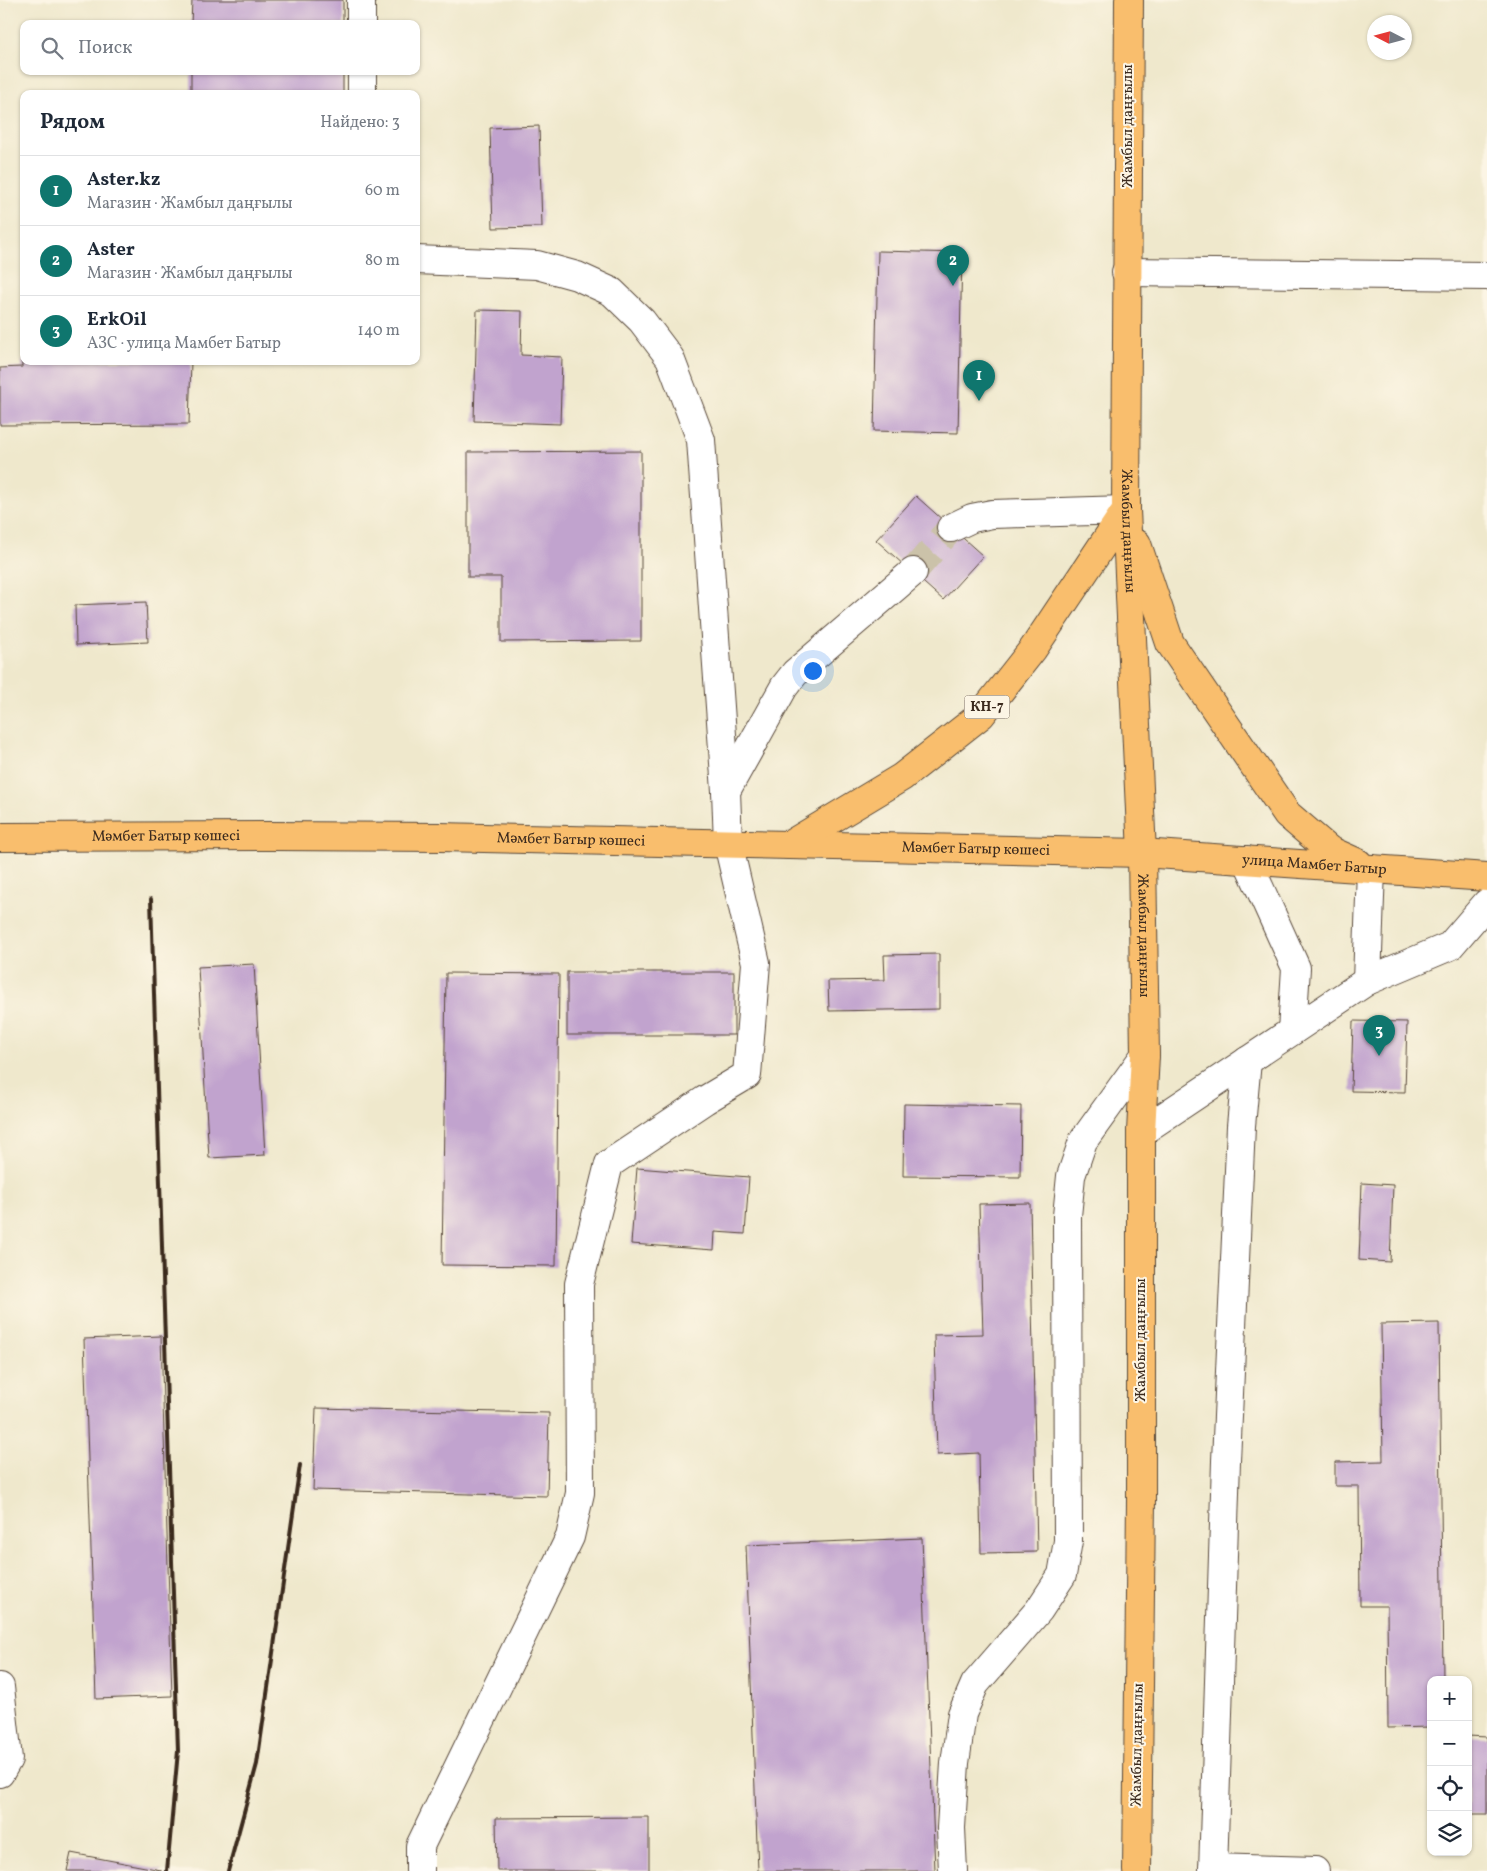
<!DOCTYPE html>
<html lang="ru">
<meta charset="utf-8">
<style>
:root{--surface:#fff;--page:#f2f2f3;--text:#1f2937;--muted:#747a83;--line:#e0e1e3;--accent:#0f766e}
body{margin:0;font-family:Vollkorn,serif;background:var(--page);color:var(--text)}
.controls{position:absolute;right:15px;bottom:15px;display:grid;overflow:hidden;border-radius:10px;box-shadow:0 1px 4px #0004}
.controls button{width:45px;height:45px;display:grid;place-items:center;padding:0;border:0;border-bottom:1px solid var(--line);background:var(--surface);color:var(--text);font:25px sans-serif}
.compass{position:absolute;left:1367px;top:15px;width:45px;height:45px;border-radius:50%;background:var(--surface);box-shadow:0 1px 4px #0004;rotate:276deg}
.you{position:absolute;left:812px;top:670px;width:18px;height:18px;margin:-12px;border:4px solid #fff;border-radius:50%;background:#1a73e8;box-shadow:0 0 0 8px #1a73e833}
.badge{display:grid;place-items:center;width:32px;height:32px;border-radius:50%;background:var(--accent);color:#fff;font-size:16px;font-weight:700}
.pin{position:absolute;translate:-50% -41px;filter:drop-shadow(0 1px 2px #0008)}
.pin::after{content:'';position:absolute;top:26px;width:18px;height:15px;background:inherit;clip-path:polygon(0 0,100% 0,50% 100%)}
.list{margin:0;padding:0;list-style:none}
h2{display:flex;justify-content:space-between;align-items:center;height:65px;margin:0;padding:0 20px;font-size:21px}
h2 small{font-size:16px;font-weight:400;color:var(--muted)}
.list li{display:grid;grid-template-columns:32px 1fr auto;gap:15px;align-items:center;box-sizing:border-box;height:70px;padding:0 20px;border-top:1px solid var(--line)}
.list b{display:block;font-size:19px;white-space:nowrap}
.list p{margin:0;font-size:16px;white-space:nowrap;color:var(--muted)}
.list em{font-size:16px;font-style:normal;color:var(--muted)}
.icon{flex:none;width:28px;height:28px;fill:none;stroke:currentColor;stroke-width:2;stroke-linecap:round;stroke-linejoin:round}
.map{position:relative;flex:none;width:1487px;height:1871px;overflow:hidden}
.search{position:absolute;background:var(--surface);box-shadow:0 1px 4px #0004;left:20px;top:20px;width:400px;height:55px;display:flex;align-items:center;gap:12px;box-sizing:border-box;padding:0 18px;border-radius:10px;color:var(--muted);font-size:19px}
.panel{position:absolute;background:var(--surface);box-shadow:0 1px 4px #0004;left:20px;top:90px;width:400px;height:275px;border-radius:10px}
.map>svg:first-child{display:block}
</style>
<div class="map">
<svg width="1487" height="1871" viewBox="0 0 1487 1871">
<rect width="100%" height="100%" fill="#fcf5e5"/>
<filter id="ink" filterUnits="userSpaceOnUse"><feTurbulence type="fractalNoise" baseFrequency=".02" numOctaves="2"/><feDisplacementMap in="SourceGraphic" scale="10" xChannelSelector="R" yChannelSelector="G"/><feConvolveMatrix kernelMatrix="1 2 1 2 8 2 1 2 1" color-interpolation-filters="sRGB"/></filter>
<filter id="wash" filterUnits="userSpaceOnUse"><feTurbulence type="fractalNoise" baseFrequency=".0096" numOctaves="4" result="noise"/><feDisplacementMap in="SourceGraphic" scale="20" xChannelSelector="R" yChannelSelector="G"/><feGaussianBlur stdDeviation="1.12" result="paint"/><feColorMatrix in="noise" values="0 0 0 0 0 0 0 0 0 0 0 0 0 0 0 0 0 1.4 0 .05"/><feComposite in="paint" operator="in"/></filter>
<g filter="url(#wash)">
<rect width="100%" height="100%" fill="#efe8cc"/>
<g id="blocks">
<g fill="#c1a3ce">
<polygon points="192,0 343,0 343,24 191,24"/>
<rect x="191" y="71" width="152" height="23"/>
<polygon points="539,126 542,227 493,228 490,128"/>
<polygon points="878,251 962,253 958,433 874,431"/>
<polygon points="477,310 522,311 521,355 562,357 560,424 474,421"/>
<polygon points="22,361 191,361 189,424 0,425 0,368 22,367"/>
<polygon points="641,451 641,641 501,642 501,577 468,577 468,452"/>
<polygon points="916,496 983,556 943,600 876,540"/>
<polygon points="146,602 148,642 76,645 75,605"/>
<polygon points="939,954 939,1009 829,1011 828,981 885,980 884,955"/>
<polygon points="254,964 265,1155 209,1158 198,967"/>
<rect x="567" y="972" width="167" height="63"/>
<polygon points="446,973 559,974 556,1266 442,1265"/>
<polygon points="1353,1021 1407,1022 1405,1092 1351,1091"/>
<polygon points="904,1104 1021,1106 1020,1177 903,1176"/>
<polygon points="637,1168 749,1177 745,1234 715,1232 714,1250 631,1244"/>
<polygon points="1362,1183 1393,1185 1390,1262 1359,1260"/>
<polygon points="1030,1203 1037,1552 981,1553 979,1453 937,1455 934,1335 983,1334 979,1204"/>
<polygon points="1439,1323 1443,1680 1431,1680 1431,1727 1388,1728 1387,1606 1360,1606 1359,1486 1335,1486 1335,1462 1383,1461 1381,1324"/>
<polygon points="161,1336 172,1696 96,1699 84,1339"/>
<polygon points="316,1408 549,1413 547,1496 313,1490"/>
<polygon points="922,1538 935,1871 758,1871 746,1545"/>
<polygon points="1468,1736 1487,1737 1487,1814 1468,1814"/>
<polygon points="649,1817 649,1871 497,1871 496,1818"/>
<polygon points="71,1853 161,1870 161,1871 67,1871"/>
</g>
</g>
</g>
<g filter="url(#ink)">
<use href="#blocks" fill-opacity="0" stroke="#564638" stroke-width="1"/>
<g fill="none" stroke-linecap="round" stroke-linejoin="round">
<polyline stroke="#cbc2a9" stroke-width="28" stroke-dasharray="28 14" stroke-linecap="butt" points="913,572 951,528"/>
<defs>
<g id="minor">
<polyline points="361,0 361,24"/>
<polyline points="362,71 362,94"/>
<polyline points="416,260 537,265 577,276 612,292 642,321 670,358 701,440 726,791 728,843 756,963 747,1075 705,1100 609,1164 579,1284 580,1493 570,1537 420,1846 420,1871"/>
<polyline points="1126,272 1487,276"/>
<polyline points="951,528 972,518 992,514 1126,510"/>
<polyline points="726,791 784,687 795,673 913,572"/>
<polyline points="1247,860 1296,968 1292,1031"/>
<polyline points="1367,981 1371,869"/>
<polyline points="1141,1132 1367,981 1450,946 1487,903"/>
<polyline points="0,1687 8,1759 0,1773"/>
<polyline points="1213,1868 1315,1871"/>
<polyline points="953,1871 951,1828 955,1763 962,1714 975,1684 1039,1610 1062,1575 1068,1541 1067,1216 1071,1176 1083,1141 1145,1055"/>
<polyline points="1213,1871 1226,1461 1241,1126 1247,1061"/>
</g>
<g id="major">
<path id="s1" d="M1129 0 1126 510 1142 853 1145 1055 1141 1132V1500L1137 1871"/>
<polyline points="1137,544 1170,643 1287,814 1329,850 1358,863"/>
<path id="s2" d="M0 837 271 836 440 837 1142 853 1487 877"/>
<polyline points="789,845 902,777 981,715 1033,649 1126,510"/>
</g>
</defs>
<use href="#minor" stroke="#564638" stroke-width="30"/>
<use href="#major" stroke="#564638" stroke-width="30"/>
<use href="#minor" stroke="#fff" stroke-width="28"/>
<use href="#major" stroke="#f9be6d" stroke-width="28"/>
<g stroke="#3b2a1e" stroke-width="4">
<polyline points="151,899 178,1751 167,1871"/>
<polyline points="228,1871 257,1764 300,1465"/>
</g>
</g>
</g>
<g text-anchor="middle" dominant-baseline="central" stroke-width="4" stroke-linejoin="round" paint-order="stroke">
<rect fill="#fcf5e5" stroke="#75675a" stroke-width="1" x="964.5" y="695.5" width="45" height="23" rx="4"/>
<g font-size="14" font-weight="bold" fill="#3b2a1e">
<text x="987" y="707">КН-7</text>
</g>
<g font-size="15" fill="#3b2a1e" stroke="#fcf5e5">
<text transform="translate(1128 126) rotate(-90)">Жамбыл даңғылы</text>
<text stroke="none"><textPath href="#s1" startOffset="531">Жамбыл даңғылы</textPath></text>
<text stroke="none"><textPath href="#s2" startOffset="166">Мәмбет Батыр көшесі</textPath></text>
<text stroke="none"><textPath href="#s2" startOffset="571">Мәмбет Батыр көшесі</textPath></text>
<text stroke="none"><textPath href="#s2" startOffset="976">Мәмбет Батыр көшесі</textPath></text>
<text stroke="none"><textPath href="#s2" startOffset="1315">улица Мамбет Батыр</textPath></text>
<text stroke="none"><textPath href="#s1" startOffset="936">Жамбыл даңғылы</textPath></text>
<text transform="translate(1141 1340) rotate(-90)">Жамбыл даңғылы</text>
<text transform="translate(1138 1745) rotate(-89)">Жамбыл даңғылы</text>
</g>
</g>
</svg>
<div class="controls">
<button>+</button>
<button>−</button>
<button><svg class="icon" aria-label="locate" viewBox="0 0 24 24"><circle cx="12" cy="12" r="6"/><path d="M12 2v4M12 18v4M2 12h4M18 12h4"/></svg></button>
<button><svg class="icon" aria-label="layers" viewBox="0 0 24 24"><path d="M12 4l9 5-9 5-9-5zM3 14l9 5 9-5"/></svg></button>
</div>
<svg class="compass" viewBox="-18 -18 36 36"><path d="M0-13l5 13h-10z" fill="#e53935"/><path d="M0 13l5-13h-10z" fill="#747a83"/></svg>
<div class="you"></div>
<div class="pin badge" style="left:979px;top:401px">1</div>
<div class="pin badge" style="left:953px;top:286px">2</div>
<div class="pin badge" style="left:1379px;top:1056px">3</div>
<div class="search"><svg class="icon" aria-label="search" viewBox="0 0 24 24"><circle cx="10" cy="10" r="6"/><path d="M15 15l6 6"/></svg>Поиск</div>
<section class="panel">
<h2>Рядом<small>Найдено: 3</small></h2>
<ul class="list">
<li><span class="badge">1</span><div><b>Aster.kz</b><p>Магазин · Жамбыл даңғылы</p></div><em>60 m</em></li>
<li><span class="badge">2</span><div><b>Aster</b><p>Магазин · Жамбыл даңғылы</p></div><em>80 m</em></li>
<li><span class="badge">3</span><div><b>ErkOil</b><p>АЗС · улица Мамбет Батыр</p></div><em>140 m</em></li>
</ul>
</section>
</div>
